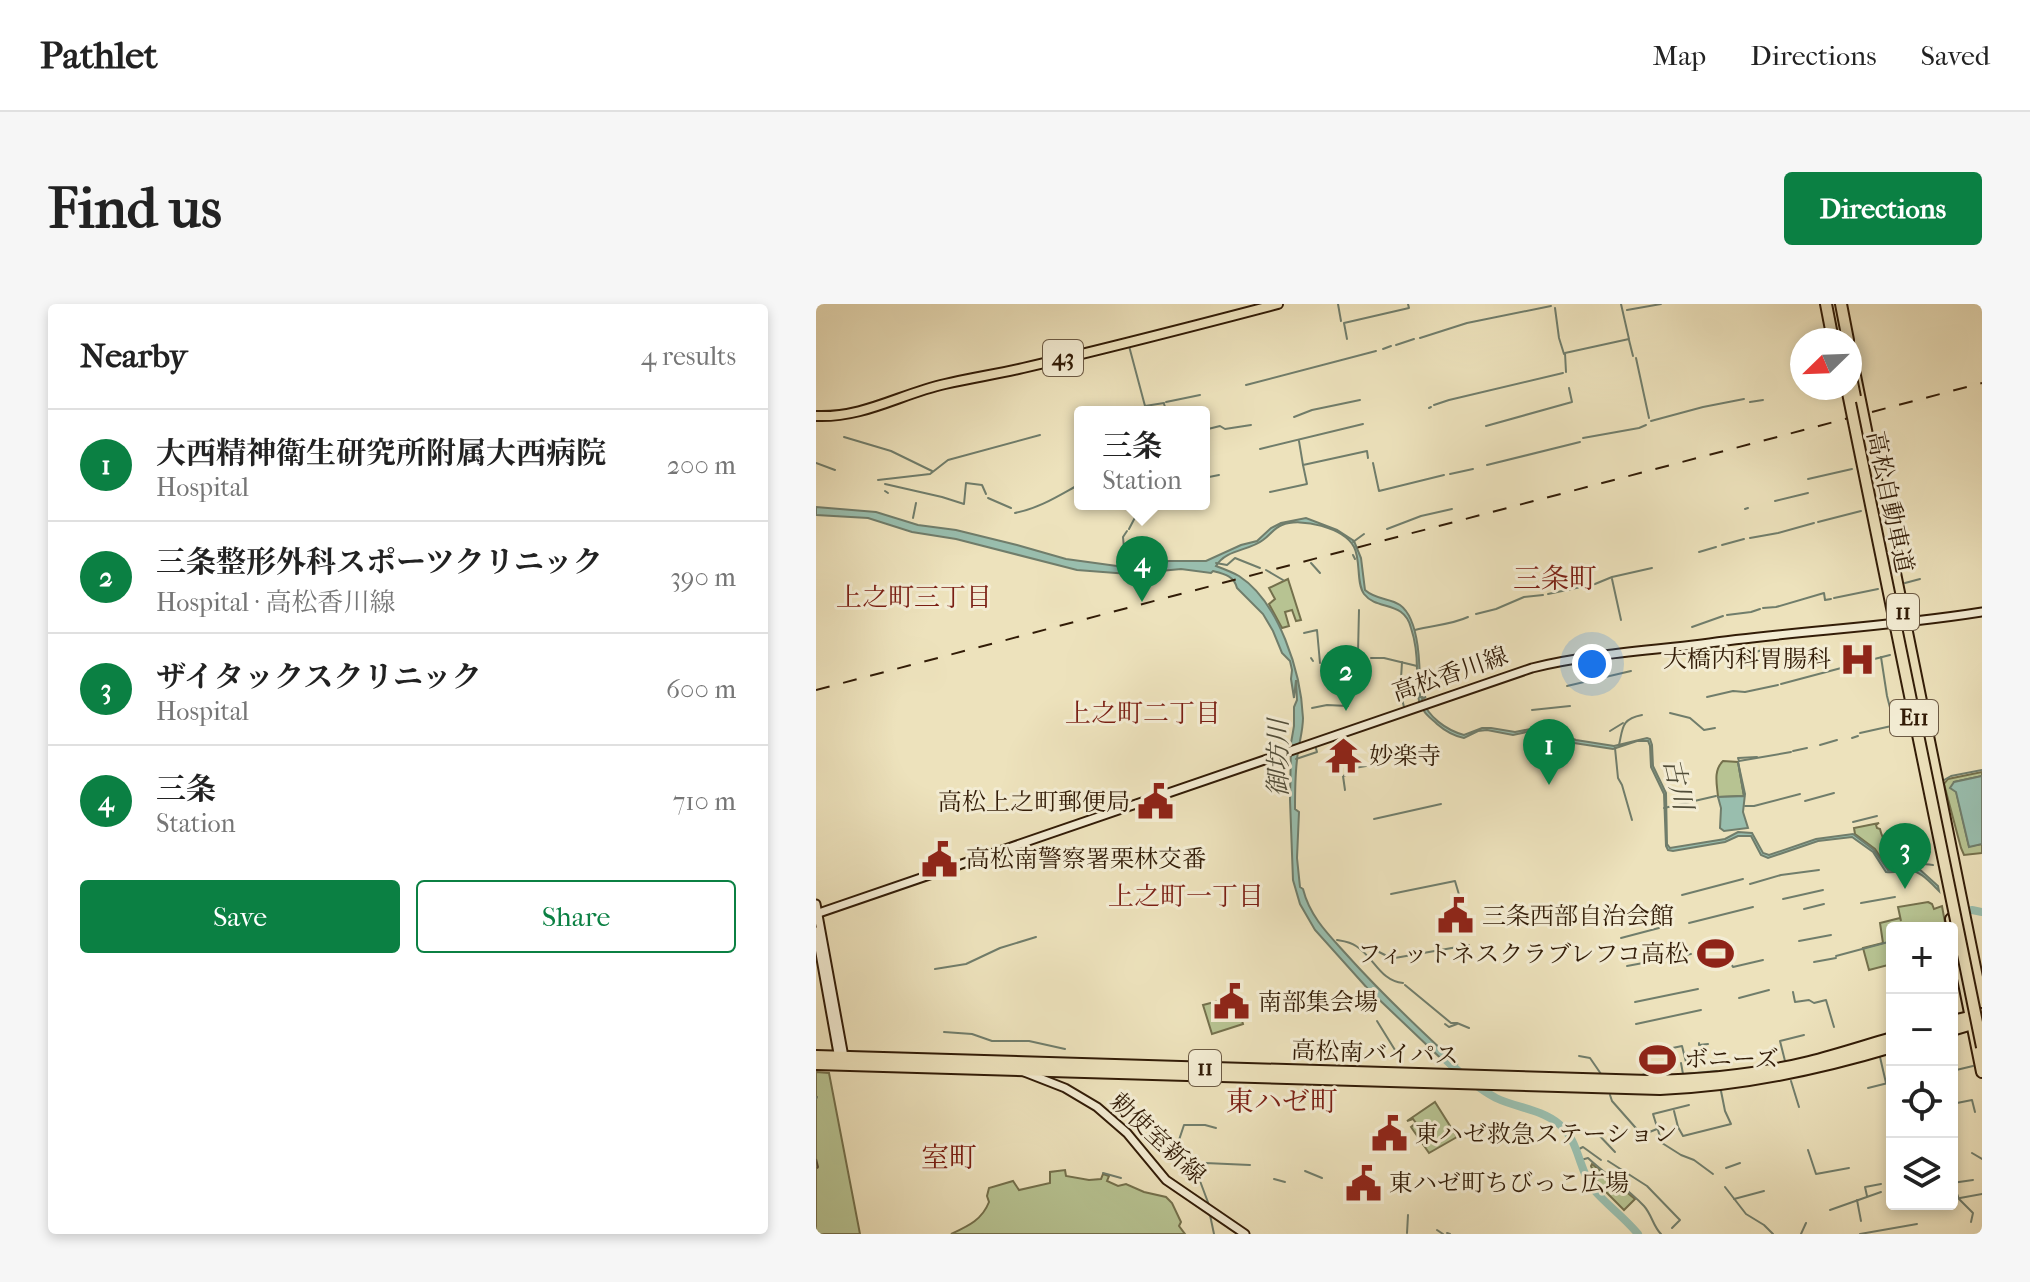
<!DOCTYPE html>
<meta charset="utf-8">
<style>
:root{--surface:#fff;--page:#f6f6f6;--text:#222;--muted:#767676;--line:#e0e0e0;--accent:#0b8043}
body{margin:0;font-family:"IM FELL French Canon","Noto Serif JP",serif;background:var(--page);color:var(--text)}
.controls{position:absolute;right:24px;bottom:24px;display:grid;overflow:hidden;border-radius:8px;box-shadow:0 4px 12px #0003}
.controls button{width:72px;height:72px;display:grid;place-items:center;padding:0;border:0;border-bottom:2px solid var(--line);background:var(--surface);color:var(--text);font:40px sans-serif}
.compass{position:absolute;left:974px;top:24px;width:72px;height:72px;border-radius:50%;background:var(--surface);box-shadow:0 4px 12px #0003;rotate:247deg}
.you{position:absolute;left:776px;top:360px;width:28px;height:28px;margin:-20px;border:6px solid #fff;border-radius:50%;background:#1a73e8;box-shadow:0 0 0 12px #1a73e833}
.badge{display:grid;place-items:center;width:52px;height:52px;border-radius:50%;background:var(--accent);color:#fff;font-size:26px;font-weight:700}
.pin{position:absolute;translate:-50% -66px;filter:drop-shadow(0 2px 4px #0008)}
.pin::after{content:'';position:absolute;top:42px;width:28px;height:24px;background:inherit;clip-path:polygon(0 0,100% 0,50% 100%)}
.popup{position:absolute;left:258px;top:102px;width:136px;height:104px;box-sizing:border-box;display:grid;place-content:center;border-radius:8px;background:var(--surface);filter:drop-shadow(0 2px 6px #0005);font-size:26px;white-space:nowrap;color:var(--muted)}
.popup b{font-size:30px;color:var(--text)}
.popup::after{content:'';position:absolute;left:50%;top:100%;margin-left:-16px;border:16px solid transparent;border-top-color:var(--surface)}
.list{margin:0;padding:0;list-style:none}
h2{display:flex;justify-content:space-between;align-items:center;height:104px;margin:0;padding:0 32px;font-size:34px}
h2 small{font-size:26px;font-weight:400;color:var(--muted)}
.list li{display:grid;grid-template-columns:52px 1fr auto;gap:24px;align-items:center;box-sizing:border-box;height:112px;padding:0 32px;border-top:2px solid var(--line)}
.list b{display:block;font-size:30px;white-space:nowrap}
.list p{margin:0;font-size:26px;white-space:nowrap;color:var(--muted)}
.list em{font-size:26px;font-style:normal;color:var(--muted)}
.actions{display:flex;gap:16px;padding:24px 32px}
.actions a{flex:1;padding:18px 0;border:2px solid var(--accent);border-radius:8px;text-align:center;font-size:28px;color:var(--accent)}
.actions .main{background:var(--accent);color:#fff}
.icon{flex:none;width:44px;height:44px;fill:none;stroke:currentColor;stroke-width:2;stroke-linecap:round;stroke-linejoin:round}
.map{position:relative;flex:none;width:1166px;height:930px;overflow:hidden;border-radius:8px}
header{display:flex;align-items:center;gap:48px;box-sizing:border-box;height:112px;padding:0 40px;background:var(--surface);border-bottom:2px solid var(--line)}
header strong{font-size:38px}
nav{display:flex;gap:44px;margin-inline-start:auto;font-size:28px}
.intro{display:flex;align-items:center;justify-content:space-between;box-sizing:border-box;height:192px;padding:0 48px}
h1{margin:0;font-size:56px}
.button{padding:20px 36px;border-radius:8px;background:var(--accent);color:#fff;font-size:28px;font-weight:700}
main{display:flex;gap:48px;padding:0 48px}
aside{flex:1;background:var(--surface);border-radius:8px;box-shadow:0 4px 12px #0003}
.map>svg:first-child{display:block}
</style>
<header>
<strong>Pathlet</strong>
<nav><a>Map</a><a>Directions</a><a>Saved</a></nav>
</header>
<div class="intro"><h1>Find us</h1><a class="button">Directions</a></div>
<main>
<aside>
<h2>Nearby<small>4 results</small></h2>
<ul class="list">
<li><span class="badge">1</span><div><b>大西精神衛生研究所附属大西病院</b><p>Hospital</p></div><em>200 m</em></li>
<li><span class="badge">2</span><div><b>三条整形外科スポーツクリニック</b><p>Hospital · 高松香川線</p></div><em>390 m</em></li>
<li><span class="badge">3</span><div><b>ザイタックスクリニック</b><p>Hospital</p></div><em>600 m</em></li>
<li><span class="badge">4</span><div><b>三条</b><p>Station</p></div><em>710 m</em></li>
</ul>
<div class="actions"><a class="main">Save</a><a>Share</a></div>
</aside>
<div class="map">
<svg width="1166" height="930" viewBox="0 0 1166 930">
<rect width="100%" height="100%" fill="#ede2bc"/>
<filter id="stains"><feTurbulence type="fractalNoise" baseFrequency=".0025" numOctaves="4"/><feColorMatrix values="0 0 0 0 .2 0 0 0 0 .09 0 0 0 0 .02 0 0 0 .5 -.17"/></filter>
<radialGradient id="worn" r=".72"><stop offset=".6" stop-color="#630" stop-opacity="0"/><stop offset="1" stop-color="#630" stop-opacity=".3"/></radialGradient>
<g fill="#b7c392" stroke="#74704c" stroke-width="2">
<polygon points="472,275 485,316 480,317 476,306 469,308 473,322 466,324 453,300 459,295 453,284"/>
<path d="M907 457 922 458 928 492 902 493C901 480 897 467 907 457Z"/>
<polygon points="1166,468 1166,472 1138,478 1153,542 1166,540 1166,549 1148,551 1145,544 1128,480 1132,475"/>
<path d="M1063 519 1060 521 1061 524 1064 525C1067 540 1079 551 1081 566H1073L1059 545 1039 530 1038 524Z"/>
<polygon points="1112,598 1116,600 1118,605 1126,602 1130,624 1076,624 1076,660 1053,666 1047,644 1067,639 1064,619 1084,614 1085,617 1082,603"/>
<polygon points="410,695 412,704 422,702 427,720 396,730 387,701"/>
<polygon points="0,768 13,769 44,930 0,930"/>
<polygon points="619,798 641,833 613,849 595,823 600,819 597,815 591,817"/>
<polygon points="776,860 819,895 808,906 783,881 775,862"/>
<path d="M249 866 250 872 273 876 285 875 287 870 293 872 291 877 302 882 310 880 328 888 350 893 356 899 365 918 363 922 369 930H135C152 922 166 916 173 898L171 892 173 884 197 877 203 886 234 879V868Z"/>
</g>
<g fill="#99beae" stroke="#707d6b" stroke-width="2">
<path d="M0 203 60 208 102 221 140 226 201 241 250 255 301 262 353 257H390L425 241 441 237 455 224 465 219 490 214 521 226 538 237 545 254 549 286C560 296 574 294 584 301 605 316 604 369 604 393H610L606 395C612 413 630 426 648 431L666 424H675L699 428 725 423 760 436 798 442 831 434 834 435 836 441 837 462 850 489 851 540 854 544 909 535 922 528 936 529 947 549 953 551 1000 535 1037 530 1058 546 1072 566 1101 563 1122 582 1123 587C1114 578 1103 565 1090 566 1083 567 1078 569 1070 568L1057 548 1036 533 1002 537 952 554 945 551 935 532H922L909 538 857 547 852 546 850 542 848 490 835 463 834 442 832 437H821L797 445 758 439 724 425 697 431 671 426 662 427 648 434C638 432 629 427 621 420 617 416 611 412 608 407 599 395 602 380 601 366 601 353 599 336 595 324 588 296 561 307 548 290 540 279 545 256 538 243 528 224 485 213 466 221 458 224 454 231 447 236 433 247 410 245 400 262 408 265 416 268 423 272 463 298 485 368 487 414 487 428 482 442 481 456 479 472 479 489 479 505L483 508 481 554 484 583 487 585C494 613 513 631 531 651 566 690 603 725 641 760L636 765 552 685 499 626 484 600 477 576 474 496 475 439 478 422V403L481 396 480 376 478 394 475 375 476 366 474 357 466 349 457 327 447 310 421 284C418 272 409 270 397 267L395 269 365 265 313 270 261 266 140 235 96 228 52 214 0 211Z"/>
<polygon points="922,458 929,490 927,508 932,524 908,527 904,524 905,504 902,493 928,492"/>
<polygon points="1166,472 1166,540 1153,543 1140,488 1134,484 1138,478"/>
</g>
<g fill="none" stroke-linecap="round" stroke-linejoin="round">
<g stroke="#707d6b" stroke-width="2">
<polyline points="522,0 525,17"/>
<polyline points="739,4 743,34 748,50"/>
<polyline points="811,6 845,0"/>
<polyline points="604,34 651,19 735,2"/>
<polyline points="531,35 528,19 593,4 592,0"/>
<polyline points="813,36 817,52"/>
<polyline points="580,41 598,35"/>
<polyline points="313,42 329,102 348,99"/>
<polyline points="567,45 575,42"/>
<polyline points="820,54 833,114"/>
<polyline points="750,68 749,49 813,35 805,0"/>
<polyline points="430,81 560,47"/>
<polyline points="350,98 384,91"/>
<polyline points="934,98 947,96"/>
<polyline points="348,100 351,108"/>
<polyline points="618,101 633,96 747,69"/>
<polyline points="613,104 615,103"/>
<polyline points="478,113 496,106 544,96"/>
<polyline points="835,117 887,103 928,95"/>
<polyline points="670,122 756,98 753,84"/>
<polyline points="388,126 404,122 409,125 435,121"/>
<polyline points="28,133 75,147 116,167"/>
<polyline points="767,134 823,124 830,121"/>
<polyline points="483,137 487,161"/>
<polyline points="444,145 547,120"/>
<polyline points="0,159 19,166"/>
<polyline points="557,159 563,187 628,171"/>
<polyline points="671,161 764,138"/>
<polyline points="634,170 657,165"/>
<polyline points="388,174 403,171"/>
<polyline points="992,175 1036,165"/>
<polyline points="62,176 114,170 132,156 224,131"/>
<polyline points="69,180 126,193 148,200 150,179 166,181 170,190"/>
<polyline points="69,187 72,189"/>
<polyline points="454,188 491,180 487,161 551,147 552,154"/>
<polyline points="172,194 195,204"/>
<polyline points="959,197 992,189"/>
<polyline points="929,205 932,204"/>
<path d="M199 209C224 204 242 192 264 180"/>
<polyline points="97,214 100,199"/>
<polyline points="1002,218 1045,207"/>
<polyline points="313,225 326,200"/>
<polyline points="571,225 605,212 636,205"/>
<polyline points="934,234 962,229 998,219"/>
<polyline points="537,238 548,230"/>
<polyline points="906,241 928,235"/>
<polyline points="308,244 307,233 311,227"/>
<polyline points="883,248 900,243"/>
<polyline points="537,251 539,255"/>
<polyline points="400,259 411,261 419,254 444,264"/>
<polyline points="495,259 504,269"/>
<polyline points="450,266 467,276"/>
<polyline points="796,275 805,316"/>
<polyline points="1089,279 1104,275"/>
<polyline points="732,290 779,280 796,273 836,264"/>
<polyline points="1018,294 1062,285"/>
<polyline points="947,304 960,303 1008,289 1009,296 1015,295"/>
<polyline points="543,306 542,349 543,353 549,353 549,355"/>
<polyline points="660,310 680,305 708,293 727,291"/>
<polyline points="911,311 935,308 944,305"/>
<polyline points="876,323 907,312"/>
<path d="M599 326C616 321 635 321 652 313"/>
<polyline points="488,329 501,326 504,359"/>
<polyline points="937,349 955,343"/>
<polyline points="1065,353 1071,392 1079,423"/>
<polyline points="495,354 497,357"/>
<polyline points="555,354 568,354 601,362"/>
<polyline points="586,358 585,375 590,390 585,391 588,403"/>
<polyline points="1031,362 1074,351"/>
<polyline points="965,380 1029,363"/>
<polyline points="751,382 815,367"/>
<polyline points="891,393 917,387 929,388 962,381"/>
<polyline points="496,404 511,401 532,402"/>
<polyline points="716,406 754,402"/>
<polyline points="854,409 874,414 888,426 899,424"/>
<polyline points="794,427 807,419"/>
<polyline points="1044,429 1089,419"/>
<polyline points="521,434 525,448 544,446"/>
<polyline points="1036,434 1042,432"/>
<path d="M803 441C807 424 805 415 826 411"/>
<polyline points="1004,441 1021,436"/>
<polyline points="799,444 802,474 806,481 816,516"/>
<polyline points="977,447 991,444"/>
<polyline points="480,455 501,448 499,441"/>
<polyline points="923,457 975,448"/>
<polyline points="923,457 922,454 941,453"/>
<polyline points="1128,476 1135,472 1166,466"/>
<polyline points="529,486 527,472 530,471 533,465 550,462"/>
<polyline points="989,497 1018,489"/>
<polyline points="929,502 938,502 984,490"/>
<polyline points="848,504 900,492"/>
<polyline points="558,515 625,500"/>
<polyline points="1037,518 1061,512"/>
<polyline points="1104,546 1106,550 1114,548"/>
<path d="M1083 569C1099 565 1100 558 1117 561"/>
<polyline points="934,580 965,571 1003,566"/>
<polyline points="575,590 639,577 644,594"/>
<polyline points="866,591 927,575"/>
<polyline points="967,595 1007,586"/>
<polyline points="1045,599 1079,593"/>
<polyline points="988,605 1008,600"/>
<polyline points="873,619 937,603"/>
<polyline points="805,634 843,624"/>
<path d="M521 636C527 637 535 638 540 642 558 653 564 677 587 679"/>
<polyline points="983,637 1015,631"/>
<polyline points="561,647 569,651 573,655 653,641"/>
<polyline points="1020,652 1076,637"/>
<polyline points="914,658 917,663 947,656"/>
<polyline points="998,658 1020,654"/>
<polyline points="811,662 875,650"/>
<polyline points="119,665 150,660 184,644 220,633"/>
<polyline points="589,681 635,719 641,719 653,724"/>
<polyline points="977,688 979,698 993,696 998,699 1010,696 1018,723"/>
<polyline points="923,694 953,686"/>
<polyline points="819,698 882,685"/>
<polyline points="561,717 579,746"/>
<polyline points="629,720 633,723 641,720"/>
<polyline points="820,720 885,706"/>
<polyline points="128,728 156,730 176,737 213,737 249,745"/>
<polyline points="883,739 883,741 892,740"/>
<polyline points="828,750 866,742 870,758"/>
<polyline points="763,752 774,754 785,770"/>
<polyline points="1064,753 1070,779"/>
<polyline points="969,757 964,737 988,731"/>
<polyline points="865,759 867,770 901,767"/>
<polyline points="1136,767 1157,762"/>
<polyline points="826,771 829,770"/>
<polyline points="975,777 983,803"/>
<polyline points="1052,784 1076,778"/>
<polyline points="794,791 796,797 826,831 841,825"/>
<polyline points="0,795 1,793"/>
<polyline points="1136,800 1156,796 1159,808"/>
<polyline points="873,801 837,810 846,839 865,851 878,856 897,870"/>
<polyline points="858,807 862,823 867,832 915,820 909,807 905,787"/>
<polyline points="779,827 799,848"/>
<polyline points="361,842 368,821 389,821 400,824"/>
<polyline points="761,846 767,843 785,856"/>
<polyline points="992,846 1000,870 1033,864"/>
<polyline points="1156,849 1166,855"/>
<path d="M765 856 772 854C790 871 811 884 828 902 836 911 837 922 845 930"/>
<polyline points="792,857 831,882 861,913 864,916 856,924"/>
<polyline points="380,864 389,859 434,861"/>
<polyline points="910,864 924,859"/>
<polyline points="489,867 506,874"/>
<polyline points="287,869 305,874"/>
<polyline points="458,875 469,878"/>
<polyline points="384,877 393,901"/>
<polyline points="1136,879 1157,876"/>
<polyline points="1137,879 1143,895 1157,909 1155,918"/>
<polyline points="909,883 930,910 948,921 957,930"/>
<polyline points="1072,891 1076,889"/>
<polyline points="1051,892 1049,883 1065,880"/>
<polyline points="1144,894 1166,890"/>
<polyline points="918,895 948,887"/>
<polyline points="1041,896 1045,917"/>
<polyline points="1014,906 1065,888"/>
<polyline points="394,911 398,930"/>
<polyline points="621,926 627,930"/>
<polyline points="591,929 592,911"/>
<polyline points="631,929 634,930"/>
<polyline points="985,930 990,919"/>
<polyline points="1044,930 1101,920"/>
</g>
<g stroke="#99beae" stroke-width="8">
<polyline points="1156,606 1166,608"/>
<path d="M630 756C643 768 665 786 680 794 701 804 725 805 743 820 764 837 762 866 778 886 791 901 809 914 822 930"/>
</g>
<polyline stroke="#514d39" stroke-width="2" stroke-dasharray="10 8" stroke-linecap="butt" points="0,855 2,863 0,866"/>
<defs>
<g id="secondary">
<polyline points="0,600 28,753 26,756"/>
<path d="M0 610 716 364C772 350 829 347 886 340 979 327 1073 323 1166 308"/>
<polyline points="0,627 23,755"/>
<polyline points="208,768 249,784 281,803 311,829 350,876 429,930"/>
</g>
<path id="primary" d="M0 112C48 114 84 90 129 80 155 74 181 70 207 64 293 44 378 22 462 0"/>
<g id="highway">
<polyline points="1010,0 1017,36"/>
<polyline points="1025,0 1032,36"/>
<polyline points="1034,47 1166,698"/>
<polyline points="1135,615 1166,768"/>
<polyline points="1136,717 1166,710"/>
<polyline points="1136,726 1166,717"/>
<path d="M0 752 833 777C887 776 940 771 993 758 1021 751 1048 742 1076 734"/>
<path d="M0 760 844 785C924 782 999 766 1076 743"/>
</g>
</defs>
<use href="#secondary" stroke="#321c07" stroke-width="11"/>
<use href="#primary" stroke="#321c07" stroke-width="12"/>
<use href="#highway" stroke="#321c07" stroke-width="14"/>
<use href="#secondary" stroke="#f3ecd3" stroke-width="7"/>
<use href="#primary" stroke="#ede2bc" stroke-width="8"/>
<use href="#highway" stroke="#ede2bc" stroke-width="10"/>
<polyline stroke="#321c07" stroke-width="2" stroke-dasharray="14 14" stroke-linecap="butt" points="0,386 1166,79"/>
<defs>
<g id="highway-bridge">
<polyline points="1034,68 1039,93"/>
<polyline points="1031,84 1166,743"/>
</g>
</defs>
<use href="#highway-bridge" stroke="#321c07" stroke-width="14" stroke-linecap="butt"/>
<use href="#highway-bridge" stroke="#ede2bc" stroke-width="10"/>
</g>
<defs>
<symbol id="hospital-bare" viewBox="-9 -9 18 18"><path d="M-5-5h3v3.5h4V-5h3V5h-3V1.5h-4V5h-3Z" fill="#8f2418" stroke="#f3ecd3" stroke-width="2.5" paint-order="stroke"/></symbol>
<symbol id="temple-bare" viewBox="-9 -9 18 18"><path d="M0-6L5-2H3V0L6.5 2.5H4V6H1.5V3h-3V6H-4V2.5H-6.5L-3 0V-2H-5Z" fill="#8f2418" stroke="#f3ecd3" stroke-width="2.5" paint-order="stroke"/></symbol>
<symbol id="civic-bare" viewBox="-9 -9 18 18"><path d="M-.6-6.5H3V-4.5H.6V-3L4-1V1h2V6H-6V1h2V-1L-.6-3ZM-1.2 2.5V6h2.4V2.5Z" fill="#8f2418" stroke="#f3ecd3" stroke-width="2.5" paint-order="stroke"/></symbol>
<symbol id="stadium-bare" viewBox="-9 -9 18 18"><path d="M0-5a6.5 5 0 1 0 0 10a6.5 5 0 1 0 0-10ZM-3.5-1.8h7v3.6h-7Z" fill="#8f2418" stroke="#f3ecd3" stroke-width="2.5" paint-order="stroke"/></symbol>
</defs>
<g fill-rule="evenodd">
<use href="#hospital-bare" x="1016" y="330" width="51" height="51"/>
<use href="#temple-bare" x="502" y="426" width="51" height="51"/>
<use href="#civic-bare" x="314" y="472" width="51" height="51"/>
<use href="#civic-bare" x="98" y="530" width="51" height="51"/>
<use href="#civic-bare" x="614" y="586" width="51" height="51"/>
<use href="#stadium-bare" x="874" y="624" width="51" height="51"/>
<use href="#civic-bare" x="390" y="672" width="51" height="51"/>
<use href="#stadium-bare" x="816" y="730" width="51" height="51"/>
<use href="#civic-bare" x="548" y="804" width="51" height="51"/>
<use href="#civic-bare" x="522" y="854" width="51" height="51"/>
</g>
<g text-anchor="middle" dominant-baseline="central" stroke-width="6" stroke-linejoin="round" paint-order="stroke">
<g fill="#f3ecd3" stroke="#6c5a44" stroke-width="2">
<rect x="227" y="36" width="40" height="36" rx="6"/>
<rect x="1071" y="290" width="32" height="36" rx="6"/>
<rect x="1074" y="396" width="48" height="36" rx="6"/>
<rect x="373" y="746" width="32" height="36" rx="6"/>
</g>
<g font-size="22" font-weight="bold" fill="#321c07">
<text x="247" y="54">43</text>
<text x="1087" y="308">11</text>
<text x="1098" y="414">E11</text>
<text x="389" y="764">11</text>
</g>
<g font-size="24" fill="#321c07" stroke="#f3ecd3">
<text transform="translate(1074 198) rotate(78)">高松自動車道</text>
<text transform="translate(634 370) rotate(-19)">高松香川線</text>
<text transform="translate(559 749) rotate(2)">高松南バイパス</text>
<text transform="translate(342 834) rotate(43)">勅使室新線</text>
</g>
<g font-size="24" fill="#321c07" stroke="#f3ecd3" text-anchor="start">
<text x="1015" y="355" text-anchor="end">大橋内科胃腸科</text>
<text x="553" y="452">妙楽寺</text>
<text x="314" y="498" text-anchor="end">高松上之町郵便局</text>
<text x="150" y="555">高松南警察署栗林交番</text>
<text x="666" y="612">三条西部自治会館</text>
<text x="873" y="650" text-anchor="end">フィットネスクラブレフコ高松</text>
<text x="442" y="698">南部集会場</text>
<text x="868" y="755">ボニーズ</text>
<text x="599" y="830">東ハゼ救急ステーション</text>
<text x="573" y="879">東ハゼ町ちびっこ広場</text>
</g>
<g font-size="26" fill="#7a1f14" stroke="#f3ecd3">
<text x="98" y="293">上之町三丁目</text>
<text x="327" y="409">上之町二丁目</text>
<text x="370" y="592">上之町一丁目</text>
</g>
<g font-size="26" font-style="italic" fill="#514d39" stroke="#f3ecd3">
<text transform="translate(462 454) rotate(-90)">御坊川</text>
<text transform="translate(862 480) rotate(77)">古川</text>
</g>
<g font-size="28" fill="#7a1f14" stroke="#f3ecd3">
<text x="739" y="274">三条町</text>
<text x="466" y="797">東ハゼ町</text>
<text x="133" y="853">室町</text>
</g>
</g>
<rect width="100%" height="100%" filter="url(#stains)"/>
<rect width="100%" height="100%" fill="url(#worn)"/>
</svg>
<div class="controls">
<button>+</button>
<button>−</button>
<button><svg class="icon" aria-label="locate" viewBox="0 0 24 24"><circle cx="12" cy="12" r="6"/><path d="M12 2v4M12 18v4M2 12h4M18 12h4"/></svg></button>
<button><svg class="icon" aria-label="layers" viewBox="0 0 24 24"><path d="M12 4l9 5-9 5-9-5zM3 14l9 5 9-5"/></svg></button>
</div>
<svg class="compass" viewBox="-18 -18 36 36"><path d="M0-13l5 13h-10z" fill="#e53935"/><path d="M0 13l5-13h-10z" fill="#767676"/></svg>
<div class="you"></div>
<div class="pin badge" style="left:733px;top:481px">1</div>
<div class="pin badge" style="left:530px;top:407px">2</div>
<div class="pin badge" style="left:1089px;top:585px">3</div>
<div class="pin badge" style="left:326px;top:298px">4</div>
<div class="popup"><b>三条</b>Station</div>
</div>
</main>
